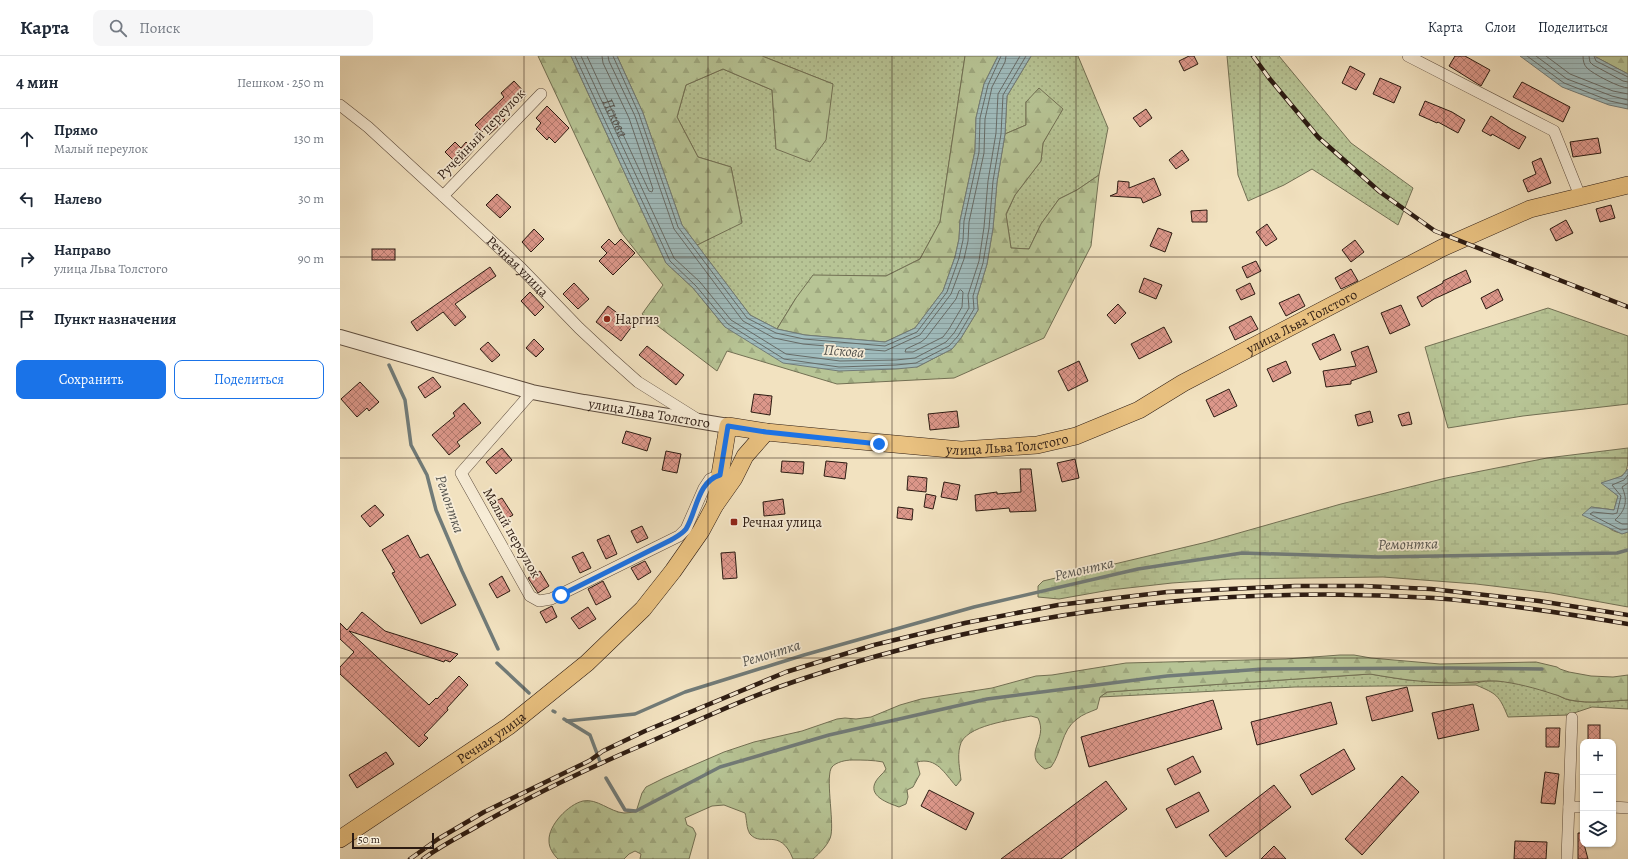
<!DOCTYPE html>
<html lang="ru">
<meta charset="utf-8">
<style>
:root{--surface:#fff;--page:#f6f6f7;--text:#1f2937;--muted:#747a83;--line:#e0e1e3;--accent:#1a73e8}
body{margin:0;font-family:Alegreya,serif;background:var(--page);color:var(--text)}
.controls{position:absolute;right:12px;bottom:12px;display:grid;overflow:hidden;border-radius:8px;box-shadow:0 1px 3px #0004}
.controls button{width:36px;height:36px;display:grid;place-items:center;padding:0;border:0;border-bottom:1px solid var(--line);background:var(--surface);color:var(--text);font:20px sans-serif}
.scale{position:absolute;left:12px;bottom:10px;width:82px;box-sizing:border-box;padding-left:4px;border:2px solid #2c1b12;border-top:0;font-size:11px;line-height:14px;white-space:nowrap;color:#2c1b12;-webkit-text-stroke:3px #f7ecd6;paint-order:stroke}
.stop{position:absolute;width:12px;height:12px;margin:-9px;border:3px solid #1a73e8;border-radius:50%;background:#fff}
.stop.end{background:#1a73e8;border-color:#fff;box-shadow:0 1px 4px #0008}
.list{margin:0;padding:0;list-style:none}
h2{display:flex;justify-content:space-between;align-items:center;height:52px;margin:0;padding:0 16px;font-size:17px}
h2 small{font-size:13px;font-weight:400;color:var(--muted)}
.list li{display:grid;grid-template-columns:26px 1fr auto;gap:12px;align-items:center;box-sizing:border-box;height:60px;padding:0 16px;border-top:1px solid var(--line)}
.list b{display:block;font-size:15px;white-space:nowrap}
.list p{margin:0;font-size:13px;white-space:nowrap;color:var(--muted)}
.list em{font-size:13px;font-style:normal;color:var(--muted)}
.actions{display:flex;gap:8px;padding:12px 16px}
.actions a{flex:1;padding:9px 0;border:1px solid var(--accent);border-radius:8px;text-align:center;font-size:14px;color:var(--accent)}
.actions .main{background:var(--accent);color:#fff}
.icon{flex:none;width:22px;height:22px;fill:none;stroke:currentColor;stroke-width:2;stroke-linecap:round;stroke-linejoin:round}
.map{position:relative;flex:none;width:1288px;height:803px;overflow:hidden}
header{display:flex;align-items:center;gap:24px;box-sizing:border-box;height:56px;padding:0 20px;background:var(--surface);border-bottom:1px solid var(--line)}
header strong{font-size:19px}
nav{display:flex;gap:22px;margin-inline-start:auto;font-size:14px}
.search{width:280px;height:36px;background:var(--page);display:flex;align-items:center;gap:10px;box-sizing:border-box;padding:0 14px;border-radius:8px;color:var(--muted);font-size:15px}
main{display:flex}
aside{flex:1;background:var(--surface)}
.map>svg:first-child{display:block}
</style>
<header>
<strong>Карта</strong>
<div class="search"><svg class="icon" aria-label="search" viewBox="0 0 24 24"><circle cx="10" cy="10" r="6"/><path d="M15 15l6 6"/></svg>Поиск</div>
<nav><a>Карта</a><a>Слои</a><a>Поделиться</a></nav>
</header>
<main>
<aside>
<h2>4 мин<small>Пешком · 250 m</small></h2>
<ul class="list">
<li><svg class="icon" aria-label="ahead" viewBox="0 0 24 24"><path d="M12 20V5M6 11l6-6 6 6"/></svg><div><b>Прямо</b><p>Малый переулок</p></div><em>130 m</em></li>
<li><svg class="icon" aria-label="left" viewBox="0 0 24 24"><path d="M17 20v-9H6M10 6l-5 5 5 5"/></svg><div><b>Налево</b></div><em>30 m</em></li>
<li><svg class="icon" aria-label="right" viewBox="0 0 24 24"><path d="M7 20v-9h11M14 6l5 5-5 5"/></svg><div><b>Направо</b><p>улица Льва Толстого</p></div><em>90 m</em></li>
<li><svg class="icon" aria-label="arrive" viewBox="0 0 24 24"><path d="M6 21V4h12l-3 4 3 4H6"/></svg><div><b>Пункт назначения</b></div></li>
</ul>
<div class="actions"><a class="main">Сохранить</a><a>Поделиться</a></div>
</aside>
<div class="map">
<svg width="1288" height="803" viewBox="0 0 1288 803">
<defs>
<pattern id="grass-dots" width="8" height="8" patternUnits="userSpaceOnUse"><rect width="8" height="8" fill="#b7c495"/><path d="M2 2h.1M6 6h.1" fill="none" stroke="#9ea87f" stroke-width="1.8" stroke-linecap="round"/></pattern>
<pattern id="forest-firs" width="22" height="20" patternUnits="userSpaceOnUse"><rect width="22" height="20" fill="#b7c495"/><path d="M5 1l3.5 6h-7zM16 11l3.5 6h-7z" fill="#9ea87f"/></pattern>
<pattern id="wetland-marsh" width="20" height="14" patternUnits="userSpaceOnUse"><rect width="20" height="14" fill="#b7c495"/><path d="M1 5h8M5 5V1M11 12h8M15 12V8" fill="none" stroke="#9ea87f"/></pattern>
<pattern id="water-rules" width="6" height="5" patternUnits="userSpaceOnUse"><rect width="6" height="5" fill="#9fbbbc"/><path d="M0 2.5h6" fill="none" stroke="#89a0a1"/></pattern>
<pattern id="building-cross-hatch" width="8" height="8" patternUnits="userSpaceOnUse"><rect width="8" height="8" fill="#dc978a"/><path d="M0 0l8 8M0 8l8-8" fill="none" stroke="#b37a6f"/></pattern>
</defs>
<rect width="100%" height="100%" fill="#f2e2c0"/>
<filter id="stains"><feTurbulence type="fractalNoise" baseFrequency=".005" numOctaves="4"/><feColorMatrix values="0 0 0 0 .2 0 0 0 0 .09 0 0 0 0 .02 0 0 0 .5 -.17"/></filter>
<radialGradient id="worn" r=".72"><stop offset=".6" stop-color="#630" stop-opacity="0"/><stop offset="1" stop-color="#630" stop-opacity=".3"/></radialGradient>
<g fill="url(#grass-dots)" stroke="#727054">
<polygon points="422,0 625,0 600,166 580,203 546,220 508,220 456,242 437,273 410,259 357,189 402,166 391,111 358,101 337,61 346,29 383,13 432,34 436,93 493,28"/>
<polygon points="691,0 738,0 768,72 759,119 737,134 719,143 701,168 689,193 671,192 666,159 675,139 701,105 703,87 722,53 686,46 686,69 665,78 667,40"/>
<polygon points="887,0 939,0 1011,87 1073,132 1058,169 972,113 944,129 908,145 898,119"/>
<path d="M1030 618 1067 624 1137 627C1157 620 1195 631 1215 638 1220 640 1224 643 1229 644 1249 648 1268 645 1288 644V653L1252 651 1228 659 1168 661C1159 639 1157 638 1136 629L955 631 760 641 767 636Z"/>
</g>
<g fill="url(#forest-firs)" stroke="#727054">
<polygon points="198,0 231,0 326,207 353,232 385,271 577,311 612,293 621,282 638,254 637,241 647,208 653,172 657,126 665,78 686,69 686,46 699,32 723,53 703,87 701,105 675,139 666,158 671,192 689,193 701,168 719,143 737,134 759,119 751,190 704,282 614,322 497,328 387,295 377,315 302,258 323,229 280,175"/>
<polygon points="277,0 422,0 493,28 486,84 470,106 436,93 432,34 383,13 346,29 337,61 358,101 391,111 402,167 357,189 342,169 303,57"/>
<polygon points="625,0 658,0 644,28 636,62 635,95 620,165 619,183 615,201 603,235 575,272 545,286 465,279 437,273 456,242 473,219 546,220 580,203 600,166"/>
<polygon points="1254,0 1288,0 1288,18"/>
<path d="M1000 599H1014L1031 602 1100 608 1196 606 1217 611 1220 613 1229 616 1251 620 1273 621 1288 619V644C1269 645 1250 648 1230 644 1224 643 1219 639 1213 638 1195 632 1176 627 1157 625 1143 624 1129 627 1115 627 1086 627 1058 623 1030 618L767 636 760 641 757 653C750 656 743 658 737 663 721 674 722 697 711 711L705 713C681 698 709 684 698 662L691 660C673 664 624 669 620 690 617 701 620 714 621 724L616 730C604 717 597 701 577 706L580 718 573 731 567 734 568 741 566 748 559 751C548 747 527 740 536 725 539 720 543 718 546 713L543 706C533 704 523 704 512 704 506 704 496 706 492 711 485 719 494 764 491 779 490 787 479 798 473 803H453C440 770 422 792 410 778 406 772 407 763 405 757L384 749 372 750 345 762 347 769 353 772 356 778 349 803H300L301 798 295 795 289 798 284 803H218C213 798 209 792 209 785 208 769 229 748 243 745 257 742 270 756 284 757 288 757 292 756 296 756L302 737 306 731 324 722 384 696 414 686 462 675 497 663 505 662 516 663 531 661 560 649 581 643 652 632 696 620 712 619 786 607 946 603Z"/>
</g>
<g fill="url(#wetland-marsh)" stroke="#727054">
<polygon points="1208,252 1288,280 1288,348 1183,360 1108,372 1085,291"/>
<path d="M1288 392C1288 420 1288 419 1262 427L1278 440 1274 454 1251 451C1260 463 1271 481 1288 476V551L1211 537 1136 528 1043 521 892 523 832 527 770 534 719 543 698 541V530L703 525 867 486 1001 448 1106 422 1207 402Z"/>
</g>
<g fill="url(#water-rules)" stroke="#717b78">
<polygon points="231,0 277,0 303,57 342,169 410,259 437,273 465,279 545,286 575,272 603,235 615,201 619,183 620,165 635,95 636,62 644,28 658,0 691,0 667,40 665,78 657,126 653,172 647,208 637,241 638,254 621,282 612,293 577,311 556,313 499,315 443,307 385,271 353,232 326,207"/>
<polygon points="1180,0 1254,0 1288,18 1288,53 1269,49 1222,31"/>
<polygon points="1288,413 1288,476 1282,478 1242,459 1251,451 1274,454 1278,440 1261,427 1282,420"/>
</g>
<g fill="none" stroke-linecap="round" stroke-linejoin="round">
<g stroke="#666b67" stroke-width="1">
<polyline points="235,0 330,205 356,230 388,268 444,303 499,311 556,309 576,307 609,290 618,280 634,253 633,240 643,207 649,172 653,125 661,78 663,39 686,0"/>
<polyline points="241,0 334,202 360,226 391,264 446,298 500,305 556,304 575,302 606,286 614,277 629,252 628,239 639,205 644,171 648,125 656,77 658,38 680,0"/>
<path id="s1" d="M247 0 309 135 312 136 313 133 289 62 263 7 262 0"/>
<polyline points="268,0 269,5 295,60 334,173 403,265 434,282 463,288 545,295 580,279 611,238 624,203 628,185 629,166 644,97 645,63 652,31 665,6 666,0"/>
<polyline points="273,0 299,58 338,171 407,262 436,277 464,283 545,290 577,276 607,236 619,202 623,184 624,165 639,96 640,62 648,29 661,0"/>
<polyline points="1187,0 1224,27 1270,45 1288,49"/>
<polyline points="1196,0 1227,23 1272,40 1288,44"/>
<polyline points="1206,0 1230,18 1273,35 1288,38"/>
<path d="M1243 0C1243 5 1244 9 1247 12 1253 18 1280 32 1288 32"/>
<polyline points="1249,0 1250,6 1253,9 1283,25 1288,26"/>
<polyline points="1254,0 1256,5 1288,21"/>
<polygon points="621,234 623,236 622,251 609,273 603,281 573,296 565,296 566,293 581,286 586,282 616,243 619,235"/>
<polyline points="1288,419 1284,424 1272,429 1281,440 1277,457 1273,458 1253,456 1250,458 1281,474 1288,473"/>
<path d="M1288 427 1282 431C1288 444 1286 454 1275 464L1282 468H1288"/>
</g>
<g stroke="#717b78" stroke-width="3.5">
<polyline points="49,309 65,344 71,389 87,419 96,454 122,515 158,593"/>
<polyline points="157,607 189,637"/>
<polyline points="213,655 215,656"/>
<polyline points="224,663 250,679 261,708"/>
<polyline points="227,665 295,658 345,636 464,599 634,551 798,513 902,497 1039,501 1277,497 1288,494"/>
<polyline points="266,722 285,754 296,755 380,711 489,679 647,643 827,620 923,613 1109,612 1202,613"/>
</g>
</g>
<g fill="url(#building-cross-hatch)" stroke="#2c1b12">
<polygon points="849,0 854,0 858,8 844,15 839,5"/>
<polygon points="1115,0 1125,0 1150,14 1141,30 1109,10"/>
<polygon points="1010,10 1025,18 1016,34 1002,27"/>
<polygon points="1040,22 1061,31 1054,47 1033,38"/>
<polygon points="174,25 187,39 163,61 165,64 149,79 144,74 142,76 135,69 164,41 161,37"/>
<polygon points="1182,26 1230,51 1223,66 1173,41"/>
<polygon points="1085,45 1112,56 1125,64 1118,77 1098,66 1097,67 1079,59"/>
<polygon points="207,50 229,72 215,87 209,81 207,84 196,73 201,67 196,62"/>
<polygon points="806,53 812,62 800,71 793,62"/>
<polygon points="1151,60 1171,73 1186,81 1179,93 1152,78 1151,80 1142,75"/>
<polygon points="1258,82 1261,97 1233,101 1230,86"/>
<polygon points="115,86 121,92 126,86 134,94 119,110 105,96"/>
<polygon points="842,94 849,104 836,113 829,104"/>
<polygon points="1201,102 1211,127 1188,136 1183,124 1196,118 1192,106"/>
<polygon points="814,122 821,139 803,147 801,142 770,140 777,137 778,125 789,126 789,132"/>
<polygon points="157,138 171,151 160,162 146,149"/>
<polygon points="1271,149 1275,162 1260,166 1256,153"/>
<polygon points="867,154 867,166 852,166 851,155"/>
<polygon points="1226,164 1233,177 1216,185 1210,173"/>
<polygon points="927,168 937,183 926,190 916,176"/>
<polygon points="818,172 832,177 825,196 810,190"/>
<polygon points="194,173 204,183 191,196 182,186"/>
<polygon points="269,183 275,189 281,183 295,197 273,219 259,205 267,197 261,191"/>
<polygon points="1015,184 1024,196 1011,206 1002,194"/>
<rect x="32" y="193" width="23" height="11"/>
<polygon points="916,205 921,215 907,222 902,211"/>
<polygon points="150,211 156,220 115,248 126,261 115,270 103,256 77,275 71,266"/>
<polygon points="1011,213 1018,225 1001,233 995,222"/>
<polygon points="1126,214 1131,226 1094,243 1082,251 1077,241 1103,227 1103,225"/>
<polygon points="804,222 822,229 816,243 799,236"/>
<polygon points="234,227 249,243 238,253 223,238"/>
<polygon points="910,227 915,238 901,244 896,234"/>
<polygon points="1158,233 1163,244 1146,253 1141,242"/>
<polygon points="190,236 204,251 195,260 181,245"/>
<polygon points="959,238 965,250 946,260 939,247"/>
<polygon points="778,248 786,257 775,268 767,259"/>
<polygon points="1061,249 1070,269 1050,278 1041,257"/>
<polygon points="268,250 293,269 281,285 256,266"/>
<polygon points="911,260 918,273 895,284 889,271"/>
<polygon points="824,271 832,286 799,303 791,288"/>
<polygon points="994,278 1001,294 980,304 972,288"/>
<polygon points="194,283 204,293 196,301 186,292"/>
<polygon points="148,286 160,299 152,306 140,293"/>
<polygon points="307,290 344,319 336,329 299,299"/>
<polygon points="1028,290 1037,316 1011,325 1011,328 986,331 983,315 1016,310 1011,296"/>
<polygon points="739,305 748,325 728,335 718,315"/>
<polygon points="946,305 951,317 933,326 927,313"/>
<polygon points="93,321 101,331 85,342 78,331"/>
<polygon points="20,326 39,346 29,355 27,352 17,361 1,343"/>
<polygon points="889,333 897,350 874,361 866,344"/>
<polygon points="414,338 432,340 430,359 411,356"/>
<polygon points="124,347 141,367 117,386 120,390 109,399 92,379 115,360 113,357"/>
<polygon points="617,355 619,371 590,374 588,358"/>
<polygon points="1030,355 1033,366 1018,370 1015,359"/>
<polygon points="1069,356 1072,368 1062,370 1058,359"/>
<polygon points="286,375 311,382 307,395 282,387"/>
<polygon points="162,392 172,404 156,418 146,406"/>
<polygon points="326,395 341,398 337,417 322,414"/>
<polygon points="735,403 739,422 722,426 717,407"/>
<polygon points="442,405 464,406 463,418 441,416"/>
<polygon points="486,405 507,407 505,423 484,420"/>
<polygon points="680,413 691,413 696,455 670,456 669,452 636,455 635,439 657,436 657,438 681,436"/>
<polygon points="568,420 587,422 586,436 567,434"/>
<polygon points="604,426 620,429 617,444 601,441"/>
<polygon points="586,438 596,440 593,453 584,451"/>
<polygon points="162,442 173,459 161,466 150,448"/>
<polygon points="443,443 445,458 424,460 423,446"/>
<polygon points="35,449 44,459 30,471 21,460"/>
<polygon points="558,451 573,453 572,464 557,462"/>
<polygon points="302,470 308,482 297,487 291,475"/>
<polygon points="68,479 80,502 88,498 116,549 81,568 52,517 55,516 42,494"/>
<polygon points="269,479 277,498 266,503 257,484"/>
<polygon points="243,496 251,512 240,517 232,501"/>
<polygon points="395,496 397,522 383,523 381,497"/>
<polygon points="305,505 311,516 298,524 291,512"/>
<polygon points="200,515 209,530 198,537 188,522"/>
<polygon points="162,520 170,535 157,542 149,528"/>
<polygon points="263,525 271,541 256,549 248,533"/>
<polygon points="212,550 217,561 206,567 200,556"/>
<polygon points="248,551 256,563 239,573 231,562"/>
<polygon points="22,556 45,575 118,598 110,606 105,604 104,606 9,575 89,649 96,642 97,643 119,620 128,629 107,652 108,654 84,679 88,682 79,691 0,618 0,611 14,596 0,583 0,567 7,574"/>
<polygon points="1067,631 1073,655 1032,665 1026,641"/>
<polygon points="873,644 882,673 749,711 741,681"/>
<polygon points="991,646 997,668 917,689 911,666"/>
<polygon points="1133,648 1139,674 1098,683 1092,657"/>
<rect x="1248" y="669" width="12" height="17"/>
<polygon points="1206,672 1220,672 1219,691 1206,691"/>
<polygon points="1004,693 1015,713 972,739 960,719"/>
<polygon points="46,696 54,708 17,732 9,719"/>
<polygon points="853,700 861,716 835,729 827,713"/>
<polygon points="1205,716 1219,718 1215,748 1201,747"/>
<polygon points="1062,720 1079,736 1022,799 1005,783"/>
<polygon points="766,725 787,753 721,803 661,803"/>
<polygon points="934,729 951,751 886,801 869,779"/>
<polygon points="589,734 634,757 626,774 581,750"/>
<polygon points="859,736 869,755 836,772 826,753"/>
<polygon points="1238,777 1241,777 1248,803 1238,803"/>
<polygon points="1175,785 1207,786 1206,803 1174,803"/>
<polygon points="934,790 946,803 921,803"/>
</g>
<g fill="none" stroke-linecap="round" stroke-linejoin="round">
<defs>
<g id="minor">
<polyline points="1068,0 1214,75 1240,140"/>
<path id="s2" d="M0 49 28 71 103 140 180 211 239 272 270 301 298 326 357 363"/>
<polyline points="103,140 201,38"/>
<polyline points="192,336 121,417 190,540 199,545 211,543 339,480 346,473 364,432 370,423 380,419"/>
<polyline points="1229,751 1243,751"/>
<polyline points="1273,751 1288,752"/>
<polyline points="1227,803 1232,662"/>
</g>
<g id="tertiary">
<path id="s3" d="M0 281 192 336 244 346 388 370"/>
</g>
<g id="primary">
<path id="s4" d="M375 449 388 370 426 376 499 383 621 394 697 389 736 380 799 354 843 327 1102 192 1190 153 1288 129"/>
<path id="s5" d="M0 783 169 670 247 607 303 553 333 515 361 475 375 449 394 422 405 400 426 376"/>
</g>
</defs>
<use href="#minor" stroke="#5e4d3e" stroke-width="12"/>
<use href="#tertiary" stroke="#5e4d3e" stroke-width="16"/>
<use href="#primary" stroke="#2c1b12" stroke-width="18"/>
<use href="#minor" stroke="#f7ecd6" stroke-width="11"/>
<use href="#tertiary" stroke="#f7ecd6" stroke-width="14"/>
<use href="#primary" stroke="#e9c180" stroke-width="17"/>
<defs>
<g id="rail">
<polyline points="913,0 929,22 978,81 1040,136 1095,175 1288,251"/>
<polyline points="70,803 98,783 144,756 249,705 263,695 305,675 446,616 534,589 625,567 718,549 827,536 955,530 1023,530 1091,533 1199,545 1288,559"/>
<path d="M83 803C102 789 123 779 143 767 196 737 251 711 307 687 357 665 407 641 459 624 662 556 880 528 1094 542 1159 547 1224 557 1288 568"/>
</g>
</defs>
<use href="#rail" stroke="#2c1b12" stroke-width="4.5"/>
<use href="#rail" stroke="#f7ecd6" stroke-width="3" stroke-dasharray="9" stroke-linecap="butt"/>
</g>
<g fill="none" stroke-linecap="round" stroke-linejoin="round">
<path stroke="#1a73e8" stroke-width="5" d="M221 539 331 484C336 481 342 478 346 473 357 455 357 426 380 419L388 370 426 376 539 388"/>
</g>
<path fill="none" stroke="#2c1b12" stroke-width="1" stroke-opacity="0.55" d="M184 0V803M368 0V803M552 0V803M736 0V803M920 0V803M1104 0V803M0 201H1288M0 402H1288M0 602H1288"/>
<g fill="#8f2418" stroke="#f7ecd6" stroke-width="1.5">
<circle cx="267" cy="263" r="4"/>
<rect x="390" y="462" width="8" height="8" rx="2"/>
</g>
<g text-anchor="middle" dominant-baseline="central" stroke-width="3.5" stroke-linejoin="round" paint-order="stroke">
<g font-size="14" fill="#2c1b12" stroke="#f7ecd6">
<text transform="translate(141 78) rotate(-46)">Ручейный переулок</text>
<text stroke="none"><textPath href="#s2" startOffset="240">Речная улица</textPath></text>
<text stroke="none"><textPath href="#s4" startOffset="684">улица Льва Толстого</textPath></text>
<text stroke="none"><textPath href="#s3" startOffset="319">улица Льва Толстого</textPath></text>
<text stroke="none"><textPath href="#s4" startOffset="361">улица Льва Толстого</textPath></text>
<text transform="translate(172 477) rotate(60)">Малый переулок</text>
<text stroke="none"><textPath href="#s5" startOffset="182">Речная улица</textPath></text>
</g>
<g font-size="14" fill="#2c1b12" stroke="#f7ecd6" text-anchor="start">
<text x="275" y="263">Наргиз</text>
<text x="402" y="466">Речная улица</text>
</g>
<g font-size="15" font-style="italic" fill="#54534e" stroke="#f7ecd6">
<text stroke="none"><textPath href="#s1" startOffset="68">Пскова</textPath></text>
<text transform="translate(504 295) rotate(4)">Пскова</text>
<text transform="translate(110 448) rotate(71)">Ремонтка</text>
<text transform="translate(1068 488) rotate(-1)">Ремонтка</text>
<text transform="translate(744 513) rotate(-13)">Ремонтка</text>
<text transform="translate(431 597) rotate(-17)">Ремонтка</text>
</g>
</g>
<rect width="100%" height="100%" filter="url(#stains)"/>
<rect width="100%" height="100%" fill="url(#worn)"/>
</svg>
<div class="controls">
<button>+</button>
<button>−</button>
<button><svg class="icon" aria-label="layers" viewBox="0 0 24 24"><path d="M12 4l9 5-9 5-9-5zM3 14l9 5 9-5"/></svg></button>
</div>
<div class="scale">50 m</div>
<div class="stop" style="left:221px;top:539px"></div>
<div class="stop end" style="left:539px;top:388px"></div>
</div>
</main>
